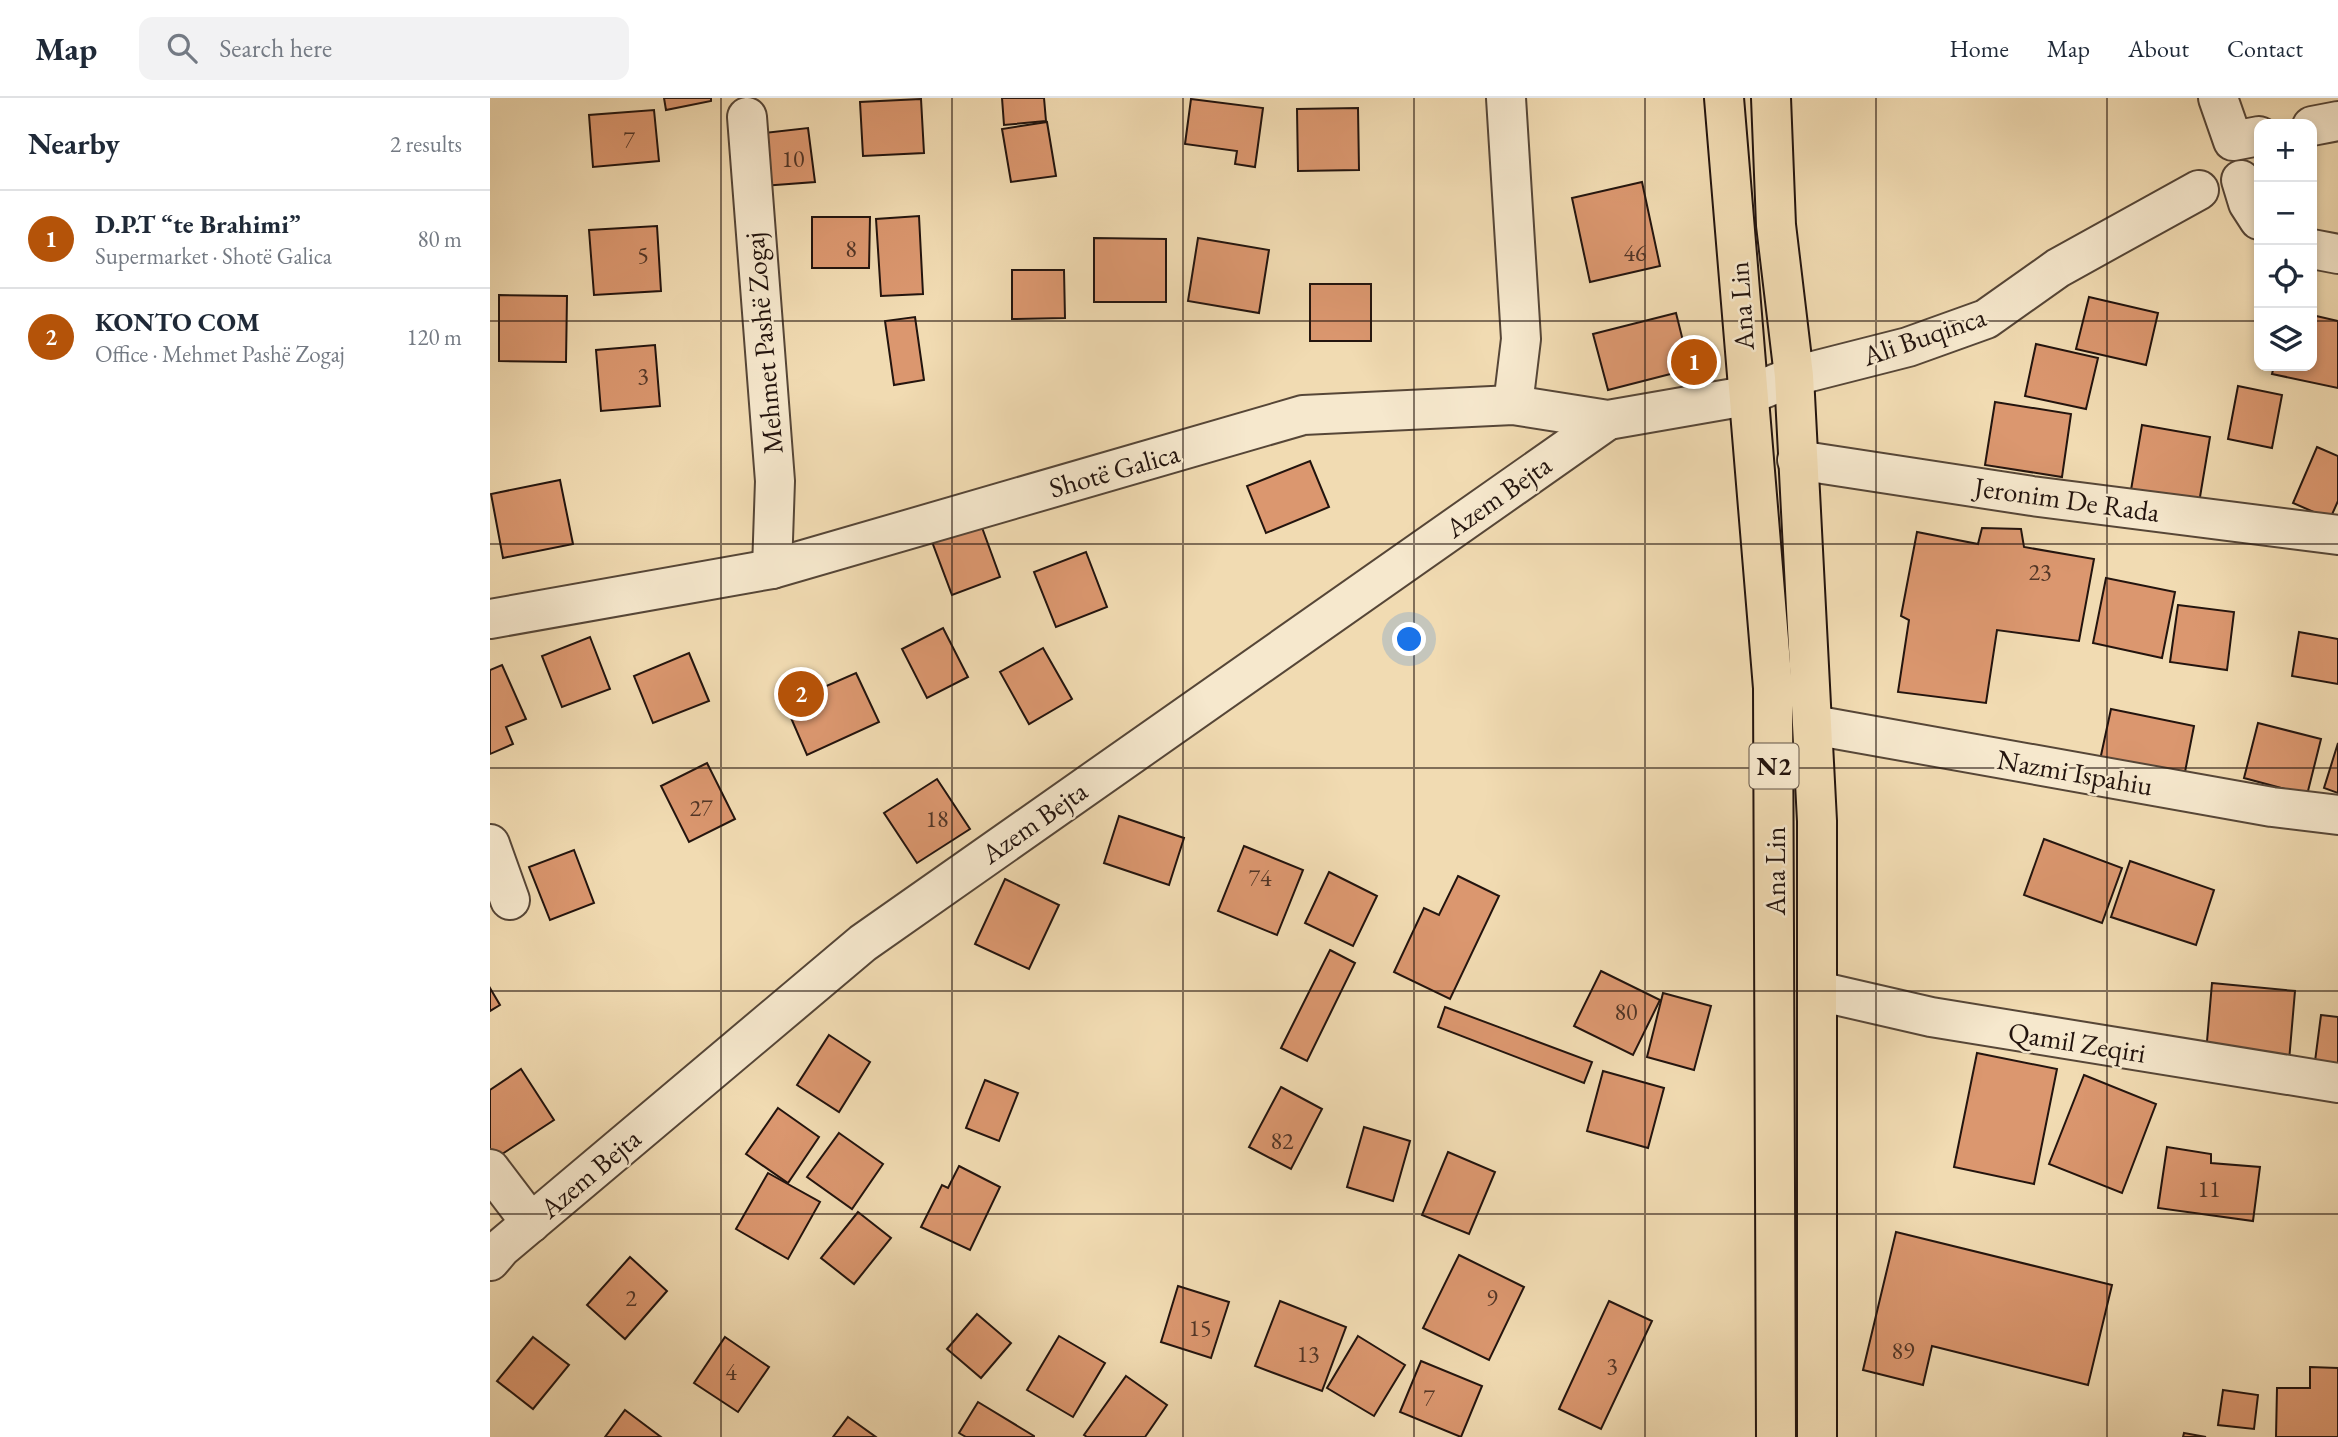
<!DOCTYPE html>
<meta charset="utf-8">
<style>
:root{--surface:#fff;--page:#f2f2f3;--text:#1f2937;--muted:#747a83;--line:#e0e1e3;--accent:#b45309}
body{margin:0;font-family:"EB Garamond",serif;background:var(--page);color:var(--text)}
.controls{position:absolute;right:21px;top:21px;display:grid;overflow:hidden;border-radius:14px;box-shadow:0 4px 10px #0003}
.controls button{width:63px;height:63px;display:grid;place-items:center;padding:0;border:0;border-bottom:2px solid var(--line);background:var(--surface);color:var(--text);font:35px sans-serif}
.you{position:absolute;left:920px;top:542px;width:24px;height:24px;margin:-18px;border:5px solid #fff;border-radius:50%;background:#1a73e8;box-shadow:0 0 0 10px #1a73e833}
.badge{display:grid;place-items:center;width:46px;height:46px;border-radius:50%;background:var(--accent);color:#fff;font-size:23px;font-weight:700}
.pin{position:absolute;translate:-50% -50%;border:4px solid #fff;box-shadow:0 2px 7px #0006}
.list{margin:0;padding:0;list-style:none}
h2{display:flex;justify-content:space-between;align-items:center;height:91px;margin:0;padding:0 28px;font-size:30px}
h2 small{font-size:23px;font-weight:400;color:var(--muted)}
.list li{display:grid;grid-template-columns:46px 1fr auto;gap:21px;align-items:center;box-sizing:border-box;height:98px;padding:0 28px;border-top:2px solid var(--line)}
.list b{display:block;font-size:26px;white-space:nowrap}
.list p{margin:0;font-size:23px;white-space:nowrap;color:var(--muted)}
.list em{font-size:23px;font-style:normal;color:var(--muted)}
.icon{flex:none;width:38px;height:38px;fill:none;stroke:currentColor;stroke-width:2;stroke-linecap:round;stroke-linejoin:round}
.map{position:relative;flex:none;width:1848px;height:1339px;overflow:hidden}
header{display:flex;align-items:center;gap:42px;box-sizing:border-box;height:98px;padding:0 35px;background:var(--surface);border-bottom:2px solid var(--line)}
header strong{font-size:33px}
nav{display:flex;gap:38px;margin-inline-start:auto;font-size:24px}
.search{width:490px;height:63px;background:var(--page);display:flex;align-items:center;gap:18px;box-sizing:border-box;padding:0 24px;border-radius:14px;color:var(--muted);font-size:26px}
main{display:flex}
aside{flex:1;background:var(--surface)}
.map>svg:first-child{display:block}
</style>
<header>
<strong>Map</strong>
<div class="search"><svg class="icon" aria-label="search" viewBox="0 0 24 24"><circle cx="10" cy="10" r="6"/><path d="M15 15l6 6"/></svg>Search here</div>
<nav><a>Home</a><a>Map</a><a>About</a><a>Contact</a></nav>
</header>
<main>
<aside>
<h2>Nearby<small>2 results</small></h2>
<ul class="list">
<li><span class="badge">1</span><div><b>D.P.T “te Brahimi”</b><p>Supermarket · Shotë Galica</p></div><em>80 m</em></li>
<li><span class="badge">2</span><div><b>KONTO COM</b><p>Office · Mehmet Pashë Zogaj</p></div><em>120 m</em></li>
</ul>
</aside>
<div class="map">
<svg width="1848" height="1339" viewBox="0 0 1848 1339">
<rect width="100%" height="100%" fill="#f1dbb2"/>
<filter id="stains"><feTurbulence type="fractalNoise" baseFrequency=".00286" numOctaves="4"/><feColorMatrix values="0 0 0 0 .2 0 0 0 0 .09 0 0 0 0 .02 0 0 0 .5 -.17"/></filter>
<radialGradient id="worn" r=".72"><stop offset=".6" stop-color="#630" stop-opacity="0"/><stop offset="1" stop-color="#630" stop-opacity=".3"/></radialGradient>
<g fill="#db976f" stroke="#23140e" stroke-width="2">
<polygon points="174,0 221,0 221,3 176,12"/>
<polygon points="512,0 554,0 556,23 514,27"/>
<polygon points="431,1 434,55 373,58 370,4"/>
<polygon points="701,1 773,10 765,69 745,66 747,53 695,46"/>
<polygon points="868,10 869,72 808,73 807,11"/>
<polygon points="164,12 169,63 103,69 99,17"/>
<polygon points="557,24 566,78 521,84 512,31"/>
<polygon points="318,30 325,84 271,88 265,36"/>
<polygon points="1152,84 1170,168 1100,184 1082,100"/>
<polygon points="429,118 433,196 391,198 386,121"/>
<polygon points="322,119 380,119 379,170 322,170"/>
<polygon points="167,128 171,193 104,197 99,132"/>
<polygon points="604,140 676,141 676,204 604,204"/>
<polygon points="708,140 779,152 769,215 698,203"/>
<polygon points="522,172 574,172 575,220 522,221"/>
<rect x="820" y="186" width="61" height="57"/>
<polygon points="9,197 77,198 76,264 9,263"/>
<polygon points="1599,199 1668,215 1656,267 1586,251"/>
<polygon points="1186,215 1200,271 1118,292 1103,236"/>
<polygon points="1822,217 1848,223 1848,290 1782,276 1784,268 1822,268"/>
<polygon points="425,219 434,282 404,287 395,223"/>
<polygon points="1546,246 1608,260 1596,311 1535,298"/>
<polygon points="165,247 170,308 111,313 106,252"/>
<polygon points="1748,288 1792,297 1782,350 1738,341"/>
<polygon points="1505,304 1581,316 1572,379 1495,367"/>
<polygon points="1652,327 1720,339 1709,405 1641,392"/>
<polygon points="1827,349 1848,358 1848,403 1840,421 1803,405"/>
<polygon points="820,363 839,409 776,435 757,388"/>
<polygon points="70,382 83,446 13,460 1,396"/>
<polygon points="490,424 510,479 462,497 441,441"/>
<polygon points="1492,430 1531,431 1534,449 1604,461 1589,543 1507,532 1496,605 1408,594 1419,522 1411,518 1427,434 1488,446"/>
<polygon points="596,454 617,509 566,529 544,474"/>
<polygon points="1616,480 1685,494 1672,560 1603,545"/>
<polygon points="1688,507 1744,514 1737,572 1680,564"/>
<polygon points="453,530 478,579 437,600 412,551"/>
<polygon points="1809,534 1848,541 1848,586 1802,578"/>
<polygon points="100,539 120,591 72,609 52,558"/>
<polygon points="553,550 582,601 539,626 510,574"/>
<polygon points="199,555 219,603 163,625 144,578"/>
<polygon points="12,567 36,621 16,629 23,646 0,656 0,572"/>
<polygon points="366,575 389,624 317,657 295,606"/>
<polygon points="1621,611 1704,628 1694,679 1610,662"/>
<polygon points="1768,625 1831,641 1817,697 1754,680"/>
<polygon points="1848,645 1848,695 1834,690"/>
<polygon points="217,665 245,721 199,744 171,688"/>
<polygon points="447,681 480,731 427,765 394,715"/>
<polygon points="629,718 694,740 679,787 614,765"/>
<polygon points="1554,741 1632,770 1612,825 1534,797"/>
<polygon points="754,748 813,772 787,837 728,813"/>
<polygon points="84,752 104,805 60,822 39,769"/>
<polygon points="1640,763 1724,792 1706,847 1621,819"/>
<polygon points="839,774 887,798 863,848 815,825"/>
<polygon points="968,778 1009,798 960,901 904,874 934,810 949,817"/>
<polygon points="515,781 569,807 539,871 485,846"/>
<polygon points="840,852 865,865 817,963 791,950"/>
<polygon points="1111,873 1170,902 1143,957 1084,928"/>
<polygon points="1722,885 1805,893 1799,963 1716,955"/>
<polygon points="0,890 10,907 0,913"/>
<polygon points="1173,895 1221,908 1204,972 1157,959"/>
<polygon points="955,909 1102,964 1094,985 948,929"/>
<polygon points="1831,917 1848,919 1848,974 1824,971"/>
<polygon points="339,937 380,964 349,1014 307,987"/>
<polygon points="1487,955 1567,971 1544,1086 1464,1069"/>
<polygon points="31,971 64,1022 3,1062 0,1058 0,992"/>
<polygon points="1113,973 1174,990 1158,1050 1097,1033"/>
<polygon points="1594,977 1666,1006 1632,1095 1559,1066"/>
<polygon points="495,982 528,995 509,1043 476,1030"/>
<polygon points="791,989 832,1011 801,1071 759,1049"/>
<polygon points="288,1010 329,1039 298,1085 256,1056"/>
<polygon points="874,1029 920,1043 903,1103 857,1089"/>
<polygon points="349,1035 393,1066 362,1111 317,1079"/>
<polygon points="1677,1049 1721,1056 1721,1065 1770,1069 1763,1123 1668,1110"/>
<polygon points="958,1054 1005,1074 979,1136 932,1117"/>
<polygon points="469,1068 510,1089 480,1152 431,1129 452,1087 458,1090"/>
<polygon points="278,1075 330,1104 298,1161 246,1131"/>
<polygon points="368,1114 401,1140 364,1186 331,1160"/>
<polygon points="1406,1134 1622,1187 1598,1287 1442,1248 1433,1287 1373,1272"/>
<polygon points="969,1157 1034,1189 999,1262 933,1230"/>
<polygon points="140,1159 177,1193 135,1241 97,1207"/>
<polygon points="688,1188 739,1204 721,1260 671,1244"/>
<polygon points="790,1203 856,1229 832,1293 765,1268"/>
<polygon points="1119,1203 1162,1223 1111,1331 1069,1311"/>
<polygon points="487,1216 521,1245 491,1280 457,1251"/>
<polygon points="569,1238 615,1265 583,1319 537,1292"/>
<polygon points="868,1238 915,1267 884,1318 837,1290"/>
<polygon points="43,1239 79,1267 43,1311 7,1283"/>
<polygon points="235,1239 279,1269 248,1314 204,1285"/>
<polygon points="931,1263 992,1288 971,1339 910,1314"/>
<polygon points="1820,1269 1848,1270 1848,1339 1786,1339 1787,1290 1820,1290"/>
<polygon points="636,1278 677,1307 655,1339 597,1339 594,1337"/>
<polygon points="1733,1292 1768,1297 1764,1331 1728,1327"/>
<polygon points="488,1304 544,1338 544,1339 476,1339 469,1335"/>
<polygon points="135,1312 171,1339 115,1339"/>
<polygon points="358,1319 386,1339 343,1339"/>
<polygon points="1694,1335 1716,1339 1693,1339"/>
</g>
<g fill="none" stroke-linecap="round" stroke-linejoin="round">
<defs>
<g id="minor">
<polyline points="1016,0 1031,241 1023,307"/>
<polyline points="1728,0 1743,43 1769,38"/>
<polyline points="257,19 285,383 282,471"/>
<polyline points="1822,28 1848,23"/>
<polyline points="1751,82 1758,105 1769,122"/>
<polyline points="1822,151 1848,156"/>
<polyline points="1307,362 1542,398 1848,437"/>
<polyline points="0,521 282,471 813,317 1023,307 1118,322 1256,298 1304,278 1418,249 1496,221 1568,170 1709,92"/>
<polyline points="1323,627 1782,709 1848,717"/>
<polyline points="0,746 20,802"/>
<polyline points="1328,893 1441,919 1848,985"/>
<polyline points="0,1071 41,1125"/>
<polyline points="0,1163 11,1150 373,845 1118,322"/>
</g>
<g id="major">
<polyline points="1234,0 1283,590 1286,1339"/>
<polyline points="1281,0 1286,127 1304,278 1327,723 1327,1339"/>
</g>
</defs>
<use href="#minor" stroke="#564637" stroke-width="42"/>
<use href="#major" stroke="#23140e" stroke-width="42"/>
<use href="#minor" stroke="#f6e8cd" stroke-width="38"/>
<use href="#major" stroke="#f1dbb2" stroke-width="38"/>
</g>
<path fill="none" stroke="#23140e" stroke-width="2" stroke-opacity="0.55" d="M231 0V1339M462 0V1339M693 0V1339M924 0V1339M1155 0V1339M1386 0V1339M1617 0V1339M0 223H1769M1822 223H1848M0 446H1848M0 670H1848M0 893H1848M0 1116H1848"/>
<g text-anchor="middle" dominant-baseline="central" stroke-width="5" stroke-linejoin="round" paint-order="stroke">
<g font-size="24" fill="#513526">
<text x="139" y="41">7</text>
<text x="303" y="60">10</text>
<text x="361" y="150">8</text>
<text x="1145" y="154">46</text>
<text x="153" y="156">5</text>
<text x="153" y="277">3</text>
<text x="1550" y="473">23</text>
<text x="211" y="709">27</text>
<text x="447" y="720">18</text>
<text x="770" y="779">74</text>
<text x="1136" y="913">80</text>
<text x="792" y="1042">82</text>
<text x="1719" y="1090">11</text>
<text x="141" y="1199">2</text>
<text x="1002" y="1199">9</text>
<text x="710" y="1229">15</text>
<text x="1413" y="1252">89</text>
<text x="818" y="1255">13</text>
<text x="1122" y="1267">3</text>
<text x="241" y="1273">4</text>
<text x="939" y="1299">7</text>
</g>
<rect fill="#f6e8cd" stroke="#625447" stroke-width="2" x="1259.5" y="645.5" width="49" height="45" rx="5"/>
<g font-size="26" font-weight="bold" fill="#23140e">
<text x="1284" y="668">N2</text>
</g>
<g font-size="28" fill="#23140e" stroke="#f6e8cd">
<text transform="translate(1251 208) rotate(-94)">Ana Lin</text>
<text transform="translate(1434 238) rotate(-19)">Ali Buqinca</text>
<text transform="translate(273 245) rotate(-95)">Mehmet Pashë Zogaj</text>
<text transform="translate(624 372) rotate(-16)">Shotë Galica</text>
<text transform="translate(1008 398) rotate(-35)">Azem Bejta</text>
<text transform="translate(1577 401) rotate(8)">Jeronim De Rada</text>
<text transform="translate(1585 674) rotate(10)">Nazmi Ispahiu</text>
<text transform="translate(544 724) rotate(-35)">Azem Bejta</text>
<text transform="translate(1285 773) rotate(-90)">Ana Lin</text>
<text transform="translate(1587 944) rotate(9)">Qamil Zeqiri</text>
<text transform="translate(100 1075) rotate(-40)">Azem Bejta</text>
</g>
</g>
<rect width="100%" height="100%" filter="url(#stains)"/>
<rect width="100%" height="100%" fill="url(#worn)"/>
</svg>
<div class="controls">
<button>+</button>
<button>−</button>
<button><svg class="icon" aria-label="locate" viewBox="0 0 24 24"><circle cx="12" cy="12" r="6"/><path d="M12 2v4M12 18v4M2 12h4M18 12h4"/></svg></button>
<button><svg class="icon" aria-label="layers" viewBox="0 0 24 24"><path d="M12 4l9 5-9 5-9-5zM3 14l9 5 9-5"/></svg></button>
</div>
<div class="you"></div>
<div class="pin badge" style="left:1204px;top:264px">1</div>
<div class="pin badge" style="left:311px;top:596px">2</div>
</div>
</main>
